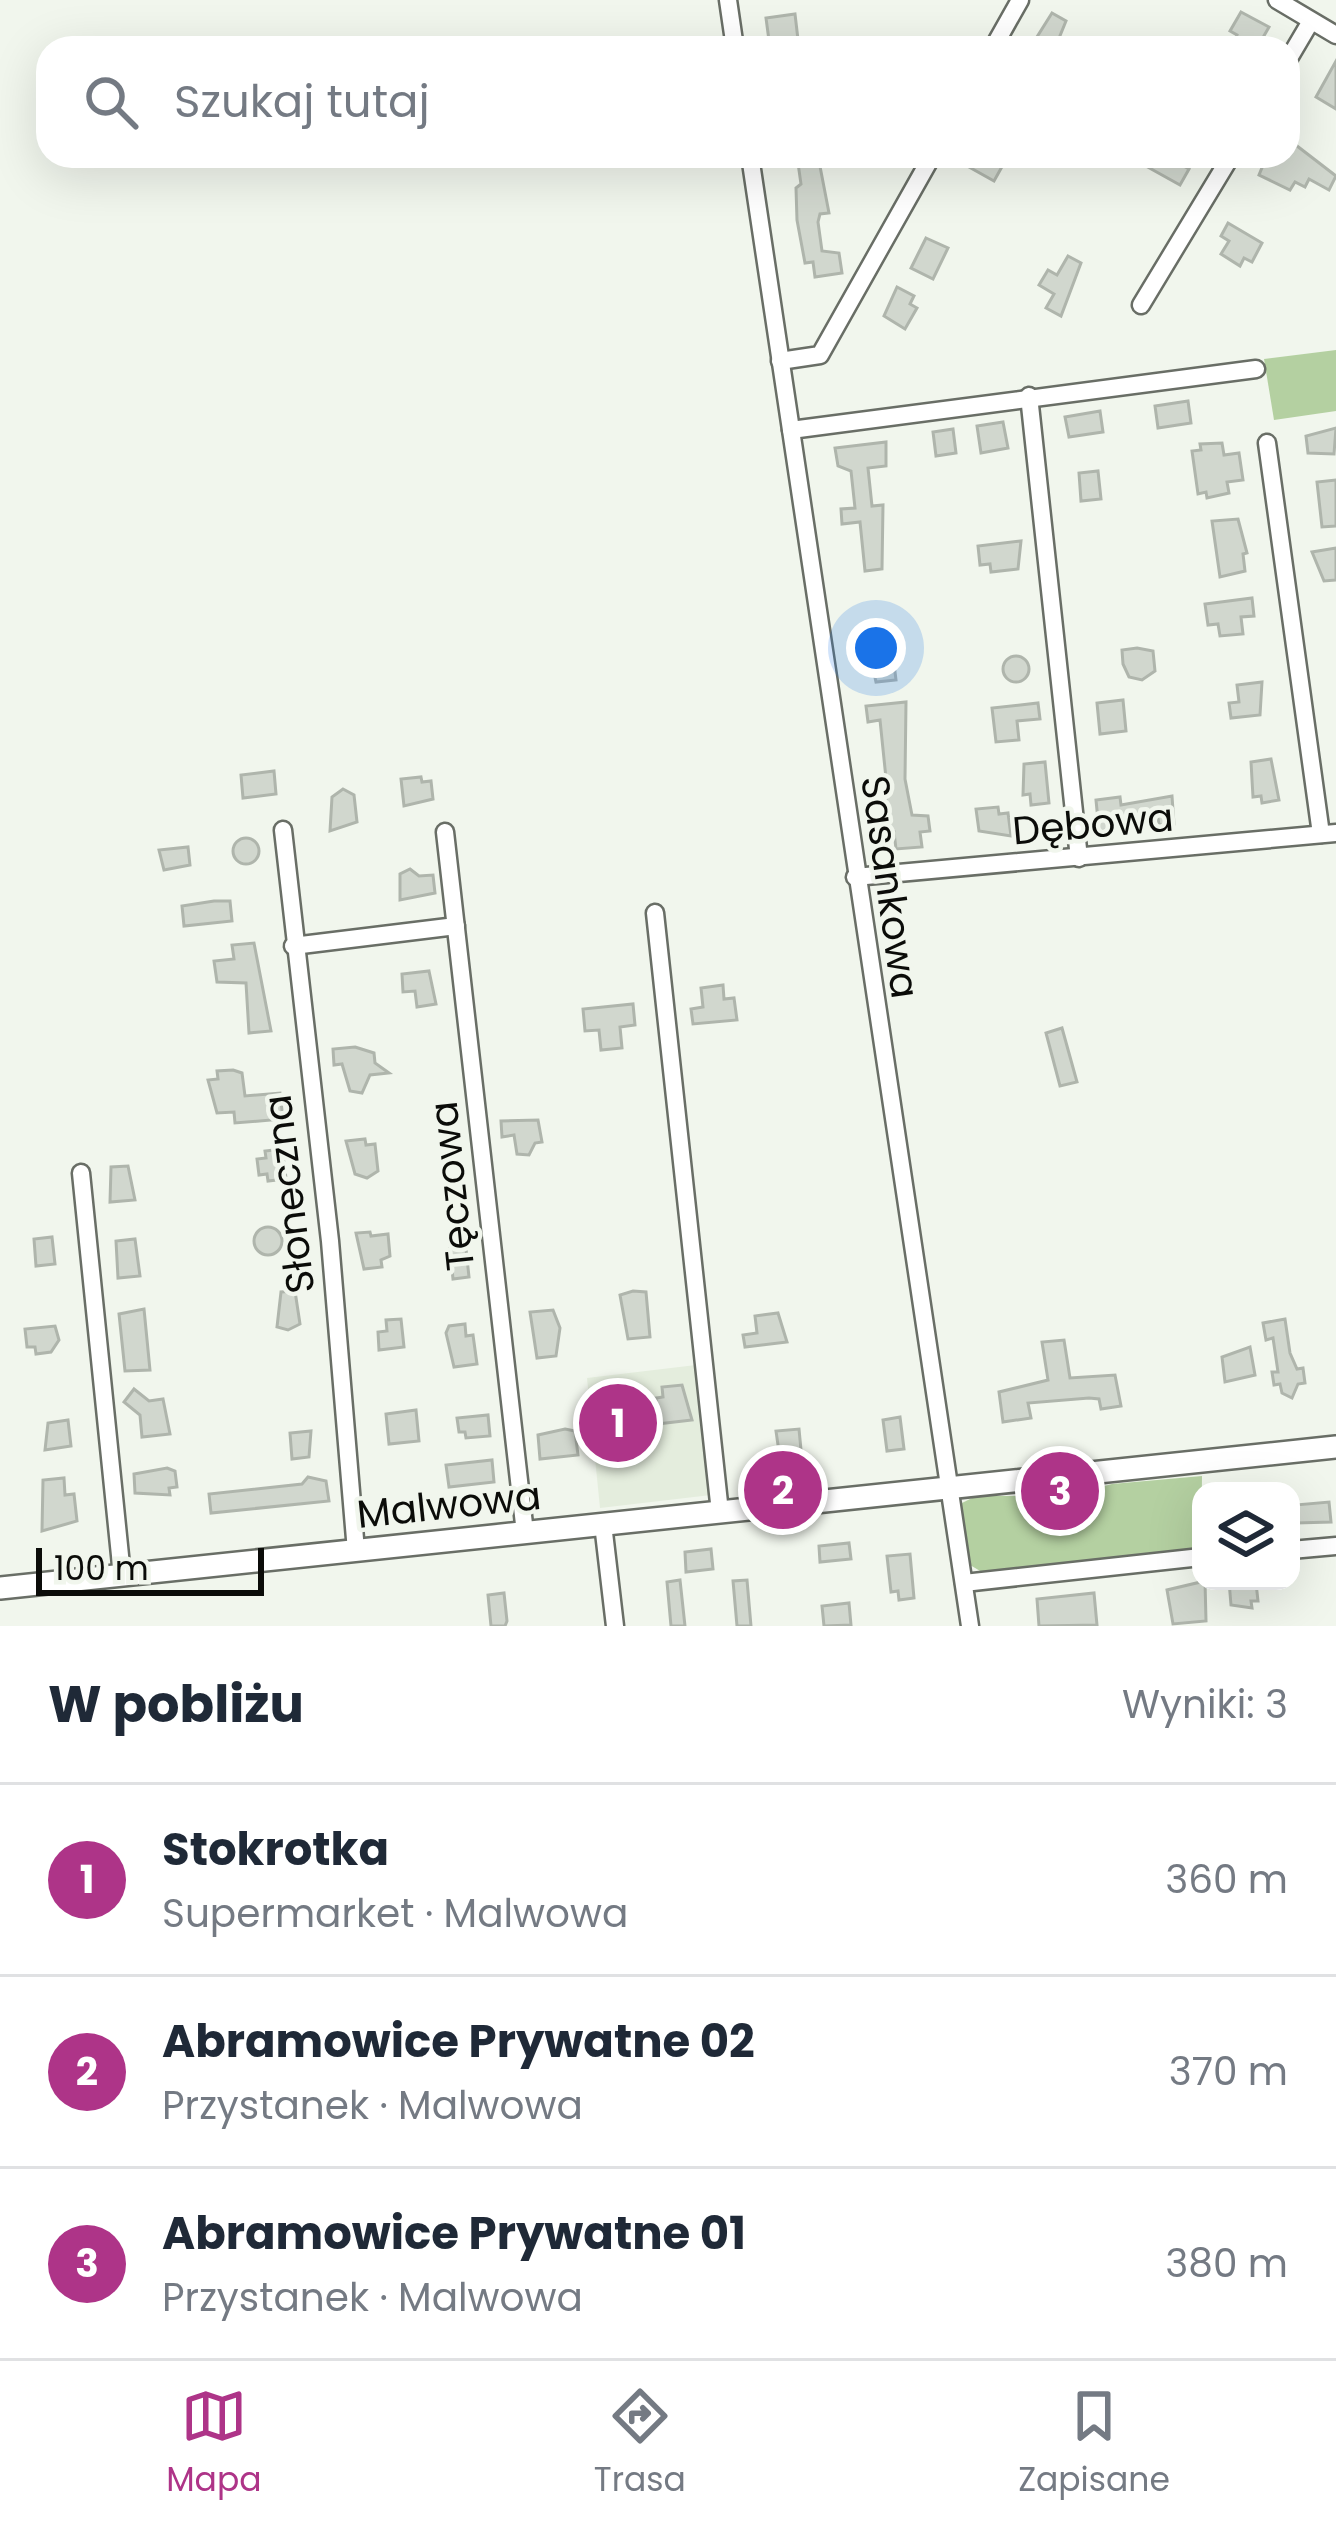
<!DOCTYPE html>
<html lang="pl">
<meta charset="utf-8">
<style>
:root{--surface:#fff;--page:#f2f2f3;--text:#1f2937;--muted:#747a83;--line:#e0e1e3;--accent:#ae3488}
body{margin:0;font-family:Poppins,sans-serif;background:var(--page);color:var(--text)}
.controls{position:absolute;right:36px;bottom:36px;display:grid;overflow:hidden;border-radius:24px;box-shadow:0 12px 48px #0002}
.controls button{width:108px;height:108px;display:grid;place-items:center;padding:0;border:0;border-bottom:3px solid var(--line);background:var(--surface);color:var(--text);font:60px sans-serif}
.scale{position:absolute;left:36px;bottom:30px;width:228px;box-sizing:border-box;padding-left:12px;border:6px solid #0b0c09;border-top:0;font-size:33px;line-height:42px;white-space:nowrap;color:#0b0c09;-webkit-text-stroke:9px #f1f6ed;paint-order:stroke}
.you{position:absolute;left:876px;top:648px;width:42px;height:42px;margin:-30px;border:9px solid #fff;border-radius:50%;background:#1a73e8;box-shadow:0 0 0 18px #1a73e833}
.badge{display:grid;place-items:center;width:78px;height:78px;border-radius:50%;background:var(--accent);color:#fff;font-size:39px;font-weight:700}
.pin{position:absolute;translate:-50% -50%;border:6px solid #fff;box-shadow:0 3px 12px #0006}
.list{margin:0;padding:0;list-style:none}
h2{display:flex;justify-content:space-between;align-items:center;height:156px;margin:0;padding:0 48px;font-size:51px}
h2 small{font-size:39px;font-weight:400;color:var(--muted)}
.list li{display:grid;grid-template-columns:78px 1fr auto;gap:36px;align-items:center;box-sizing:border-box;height:192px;padding:0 48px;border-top:3px solid var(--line)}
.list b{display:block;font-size:45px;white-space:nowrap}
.list p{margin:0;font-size:39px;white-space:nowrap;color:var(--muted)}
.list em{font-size:39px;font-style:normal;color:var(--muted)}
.icon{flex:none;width:66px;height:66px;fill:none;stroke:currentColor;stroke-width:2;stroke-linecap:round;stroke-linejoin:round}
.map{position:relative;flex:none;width:1336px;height:1626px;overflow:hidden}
.search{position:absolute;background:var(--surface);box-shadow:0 12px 48px #0002;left:36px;right:36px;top:36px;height:132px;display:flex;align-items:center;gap:30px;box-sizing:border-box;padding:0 42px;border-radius:36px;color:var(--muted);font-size:45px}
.sheet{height:732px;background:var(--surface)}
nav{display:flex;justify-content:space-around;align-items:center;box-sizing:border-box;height:168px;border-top:3px solid var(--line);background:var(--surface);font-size:33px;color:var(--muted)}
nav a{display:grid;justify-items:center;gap:6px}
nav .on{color:var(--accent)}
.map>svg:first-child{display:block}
</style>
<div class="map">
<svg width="1336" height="1626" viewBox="0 0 1336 1626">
<rect width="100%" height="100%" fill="#f1f6ed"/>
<polygon fill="#e4eddd" points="696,1365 711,1495 600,1508 587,1378"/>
<g fill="#b4d0a1">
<polygon points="1336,350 1336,411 1274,420 1264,359"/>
<polygon points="1202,1476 1201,1548 987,1575 970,1565 960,1504 976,1496 1065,1496 1112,1484"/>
</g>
<g fill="#d1d7ce" stroke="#afb5ac" stroke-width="3">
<polygon points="1241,12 1269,27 1257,48 1235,40 1237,35 1230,31"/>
<polygon points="1052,13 1066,21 1055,48 1030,48"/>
<polygon points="795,14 799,48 770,48 766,18"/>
<polygon points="1336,61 1336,109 1316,97"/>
<polygon points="1288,139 1336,176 1329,190 1309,179 1305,187 1295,182 1290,190 1259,175 1266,158 1288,156"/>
<polygon points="797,156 818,156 829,213 820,214 818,222 822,251 839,253 842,273 815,277 813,262 805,263 797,220 796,188 801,184"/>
<polygon points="976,156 1008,156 994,181 969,167"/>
<polygon points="1149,156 1165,156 1189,169 1180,185 1144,165"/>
<polygon points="1228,223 1262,243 1252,262 1244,258 1240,266 1221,254 1229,241 1221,236"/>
<polygon points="926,238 948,248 933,279 911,268"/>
<polygon points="1068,256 1081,263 1061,316 1046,308 1054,294 1039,285 1048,270 1057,275"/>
<polygon points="897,287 914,296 910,304 917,308 905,329 884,316"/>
<polygon points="1188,401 1191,423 1158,428 1155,406"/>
<polygon points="1100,411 1103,432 1069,437 1065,417"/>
<polygon points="1003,422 1008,448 981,453 977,426"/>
<polygon points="1336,428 1334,454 1308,453 1306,436"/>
<polygon points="953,429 956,453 936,456 933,432"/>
<polygon points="886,442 886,466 868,468 872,506 883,505 882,569 865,571 860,522 842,524 841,509 855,508 851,471 838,466 835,448"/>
<polygon points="1222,443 1224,455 1239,453 1243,480 1227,482 1229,493 1207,498 1206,492 1198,494 1192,451 1201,450 1200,444"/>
<polygon points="1098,471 1101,499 1081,501 1079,473"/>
<polygon points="1336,480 1336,526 1322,527 1317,482"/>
<polygon points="1238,519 1247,553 1243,554 1245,571 1220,577 1212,521"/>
<polygon points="1021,541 1018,569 991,572 990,564 980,565 978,546"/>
<polygon points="1336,548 1336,580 1324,581 1312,552"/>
<polygon points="1252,598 1254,616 1241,617 1243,634 1220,636 1218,624 1208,625 1205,604"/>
<polygon points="892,647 896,680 876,682 869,650"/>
<polygon points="1137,648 1153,651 1155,671 1142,680 1129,677 1123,664 1122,650"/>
<circle cx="1016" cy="669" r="13"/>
<polygon points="1262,682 1260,715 1231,718 1229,703 1239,702 1237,685"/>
<polygon points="1123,700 1126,731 1100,734 1097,703"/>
<polygon points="906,702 905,779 912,815 928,816 930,831 920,832 922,847 896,849 894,832 883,833 887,788 880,720 868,722 866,706"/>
<polygon points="1038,703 1040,719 1017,721 1019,740 996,742 992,708"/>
<polygon points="1271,759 1279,800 1262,803 1261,796 1253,797 1251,762"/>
<polygon points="1045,762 1049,803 1031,805 1030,794 1023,795 1024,764"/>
<polygon points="274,771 276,794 243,798 241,775"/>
<polygon points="421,777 422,782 431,781 433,799 404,806 401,779"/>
<polygon points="343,789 354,795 357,822 330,831 332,797"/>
<polygon points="1172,796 1174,824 1159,825 1158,818 1123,821 1124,828 1099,831 1096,800 1120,797 1121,805"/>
<polygon points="998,807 999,814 1008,813 1011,836 979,831 976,809"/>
<circle cx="246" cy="851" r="13"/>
<polygon points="188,847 190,865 164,870 159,850"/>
<polygon points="410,869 419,876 433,875 435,893 400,900 400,874"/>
<polygon points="214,901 230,901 232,921 184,926 182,906"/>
<polygon points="254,943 271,1031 249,1033 246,983 217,982 214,961 234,959 232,945"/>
<polygon points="429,971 436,1004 417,1007 415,991 403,992 402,974"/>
<polygon points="723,985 724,999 734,998 737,1020 693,1024 691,1009 703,1007 701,988"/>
<polygon points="633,1004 635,1025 620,1027 622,1048 601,1050 599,1030 585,1031 583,1009"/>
<polygon points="1062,1028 1077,1082 1060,1086 1046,1033"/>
<polygon points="355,1047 374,1053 375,1063 389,1073 370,1075 362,1093 350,1091 342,1064 334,1065 333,1049"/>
<polygon points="233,1070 242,1073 245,1096 280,1093 283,1119 235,1123 234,1112 217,1113 208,1080 218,1079 217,1071"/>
<polygon points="538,1120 542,1142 535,1143 529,1155 517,1154 514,1135 502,1137 501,1121"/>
<polygon points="365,1139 366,1145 375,1144 378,1171 367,1178 355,1174 346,1141"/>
<polygon points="283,1149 286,1179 268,1181 267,1174 259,1175 257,1159 266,1158 265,1151"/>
<polygon points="128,1166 135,1200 110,1202 111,1167"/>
<circle cx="268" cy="1241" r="14"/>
<polygon points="370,1232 371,1236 388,1234 390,1256 381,1260 382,1267 364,1269 356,1233"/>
<polygon points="52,1237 55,1264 36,1266 34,1239"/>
<polygon points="135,1239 140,1276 118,1278 116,1241"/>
<polygon points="465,1239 469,1277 453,1279 449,1240"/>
<polygon points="295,1291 300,1324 288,1330 277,1327 281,1292"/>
<polygon points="633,1291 646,1292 650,1337 628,1339 620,1295"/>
<polygon points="144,1309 150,1370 125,1371 119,1314"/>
<polygon points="553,1310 560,1328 556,1356 537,1358 530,1312"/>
<polygon points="778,1313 787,1342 745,1347 743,1335 757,1333 755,1316"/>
<polygon points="401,1319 404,1347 379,1350 378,1332 387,1331 386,1320"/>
<polygon points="1285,1319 1290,1353 1297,1369 1303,1368 1305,1383 1298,1384 1292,1398 1282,1393 1280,1384 1274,1385 1272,1372 1278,1372 1273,1338 1266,1340 1263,1323"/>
<polygon points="465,1324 466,1336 473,1335 477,1364 454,1367 446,1333 449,1326"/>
<polygon points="55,1326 59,1340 51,1352 36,1354 35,1347 27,1347 25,1329"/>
<polygon points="1064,1340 1070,1378 1115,1375 1121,1406 1101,1409 1099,1399 1089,1398 1028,1403 1031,1418 1003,1422 999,1392 1048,1380 1042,1342"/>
<polygon points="1250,1347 1255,1375 1225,1382 1222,1357"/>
<polygon points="631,1384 639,1458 605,1461 597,1388"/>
<polygon points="682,1385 692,1420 657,1424 656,1398 663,1397 662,1387"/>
<polygon points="134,1389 149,1401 163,1399 170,1434 142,1437 140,1415 124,1402"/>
<polygon points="416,1410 419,1441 389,1444 386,1414"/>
<polygon points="488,1415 490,1436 466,1438 465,1432 459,1432 457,1418"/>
<polygon points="900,1417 904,1449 887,1451 883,1420"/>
<polygon points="68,1420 71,1446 45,1450 48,1423"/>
<polygon points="565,1429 575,1431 578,1455 540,1459 538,1435"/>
<polygon points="799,1429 801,1450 779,1452 776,1431"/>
<polygon points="311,1431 309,1457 292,1459 290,1433"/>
<polygon points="492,1460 494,1482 449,1487 446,1465"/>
<polygon points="167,1468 175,1471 177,1487 169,1488 170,1495 135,1493 134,1474"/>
<polygon points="308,1477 326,1481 329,1501 211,1513 209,1494 302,1484"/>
<polygon points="64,1478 65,1495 74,1494 77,1521 42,1531 43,1480"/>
<polygon points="1329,1502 1331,1522 1296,1523 1295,1505"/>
<polygon points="849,1543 851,1559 820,1562 819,1546"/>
<polygon points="711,1549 713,1569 686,1572 685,1552"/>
<polygon points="910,1554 914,1598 899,1600 898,1591 891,1592 887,1556"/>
<polygon points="680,1580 685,1626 671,1626 667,1582"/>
<polygon points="747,1580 751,1626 737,1626 733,1581"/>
<polygon points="1205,1581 1206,1621 1173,1624 1167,1590"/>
<polygon points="1229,1581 1256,1583 1258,1601 1251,1601 1252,1608 1231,1605"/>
<polygon points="504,1593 507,1621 505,1626 491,1626 488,1595"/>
<polygon points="1094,1593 1097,1625 1039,1626 1037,1599"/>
<polygon points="849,1603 851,1625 824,1626 822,1606"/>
</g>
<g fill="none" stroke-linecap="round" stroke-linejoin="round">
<defs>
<g id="minor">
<polyline points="728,0 735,48"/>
<polyline points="1277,0 1336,35"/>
<polyline points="993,48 1020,0"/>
<polyline points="1288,60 1311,21"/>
<polyline points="750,156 970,1626"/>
<polyline points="1141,305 1231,156"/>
<polyline points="780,361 820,355 932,156"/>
<polyline points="1029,396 1079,858"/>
<polyline points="791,430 1256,369"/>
<polyline points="1267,443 1321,834"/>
<polyline points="283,830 330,1241 356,1551"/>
<polyline points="445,832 525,1533"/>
<polyline points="855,877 1336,833"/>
<polyline points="655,913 720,1512"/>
<polyline points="293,946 456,926"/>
<polyline points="81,1173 122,1575"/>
<polyline points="603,1524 615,1626"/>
<polyline points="1291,1550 1336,1546"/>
<polyline points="964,1583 1201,1557"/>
</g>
<polyline id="tertiary" points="0,1588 1336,1447"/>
</defs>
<use href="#minor" stroke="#696e66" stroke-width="21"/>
<use href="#tertiary" stroke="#696e66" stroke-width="26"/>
<use href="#minor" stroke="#fff" stroke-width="16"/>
<use href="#tertiary" stroke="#fff" stroke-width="21"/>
</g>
<g text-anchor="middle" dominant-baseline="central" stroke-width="9" stroke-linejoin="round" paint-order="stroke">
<g font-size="39" fill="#0b0c09" stroke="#f1f6ed">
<text transform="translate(1093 824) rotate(-5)">Dębowa</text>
<text transform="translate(890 887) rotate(82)">Sasankowa</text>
<text transform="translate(452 1186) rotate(-96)">Tęczowa</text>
<text transform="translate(289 1194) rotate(-97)">Słoneczna</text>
<text transform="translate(449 1505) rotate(-6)">Malwowa</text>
</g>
</g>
</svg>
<div class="controls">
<button><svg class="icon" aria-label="layers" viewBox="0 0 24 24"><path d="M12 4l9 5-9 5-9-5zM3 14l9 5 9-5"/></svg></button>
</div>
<div class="scale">100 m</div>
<div class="you"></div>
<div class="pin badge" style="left:618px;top:1423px">1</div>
<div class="pin badge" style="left:783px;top:1490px">2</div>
<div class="pin badge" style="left:1060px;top:1491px">3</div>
<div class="search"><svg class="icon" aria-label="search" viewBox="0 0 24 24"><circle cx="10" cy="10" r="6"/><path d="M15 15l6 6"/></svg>Szukaj tutaj</div>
</div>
<section class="sheet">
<h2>W pobliżu<small>Wyniki: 3</small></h2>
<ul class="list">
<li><span class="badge">1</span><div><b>Stokrotka</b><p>Supermarket · Malwowa</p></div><em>360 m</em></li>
<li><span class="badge">2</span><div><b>Abramowice Prywatne 02</b><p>Przystanek · Malwowa</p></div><em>370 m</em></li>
<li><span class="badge">3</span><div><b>Abramowice Prywatne 01</b><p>Przystanek · Malwowa</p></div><em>380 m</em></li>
</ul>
</section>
<nav>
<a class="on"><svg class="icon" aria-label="map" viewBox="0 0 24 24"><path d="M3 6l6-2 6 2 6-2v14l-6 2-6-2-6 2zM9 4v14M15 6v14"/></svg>Mapa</a>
<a><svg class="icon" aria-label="directions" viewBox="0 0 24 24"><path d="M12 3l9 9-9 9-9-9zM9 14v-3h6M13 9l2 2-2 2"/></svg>Trasa</a>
<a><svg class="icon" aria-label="saved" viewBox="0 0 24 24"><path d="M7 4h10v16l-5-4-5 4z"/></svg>Zapisane</a>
</nav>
